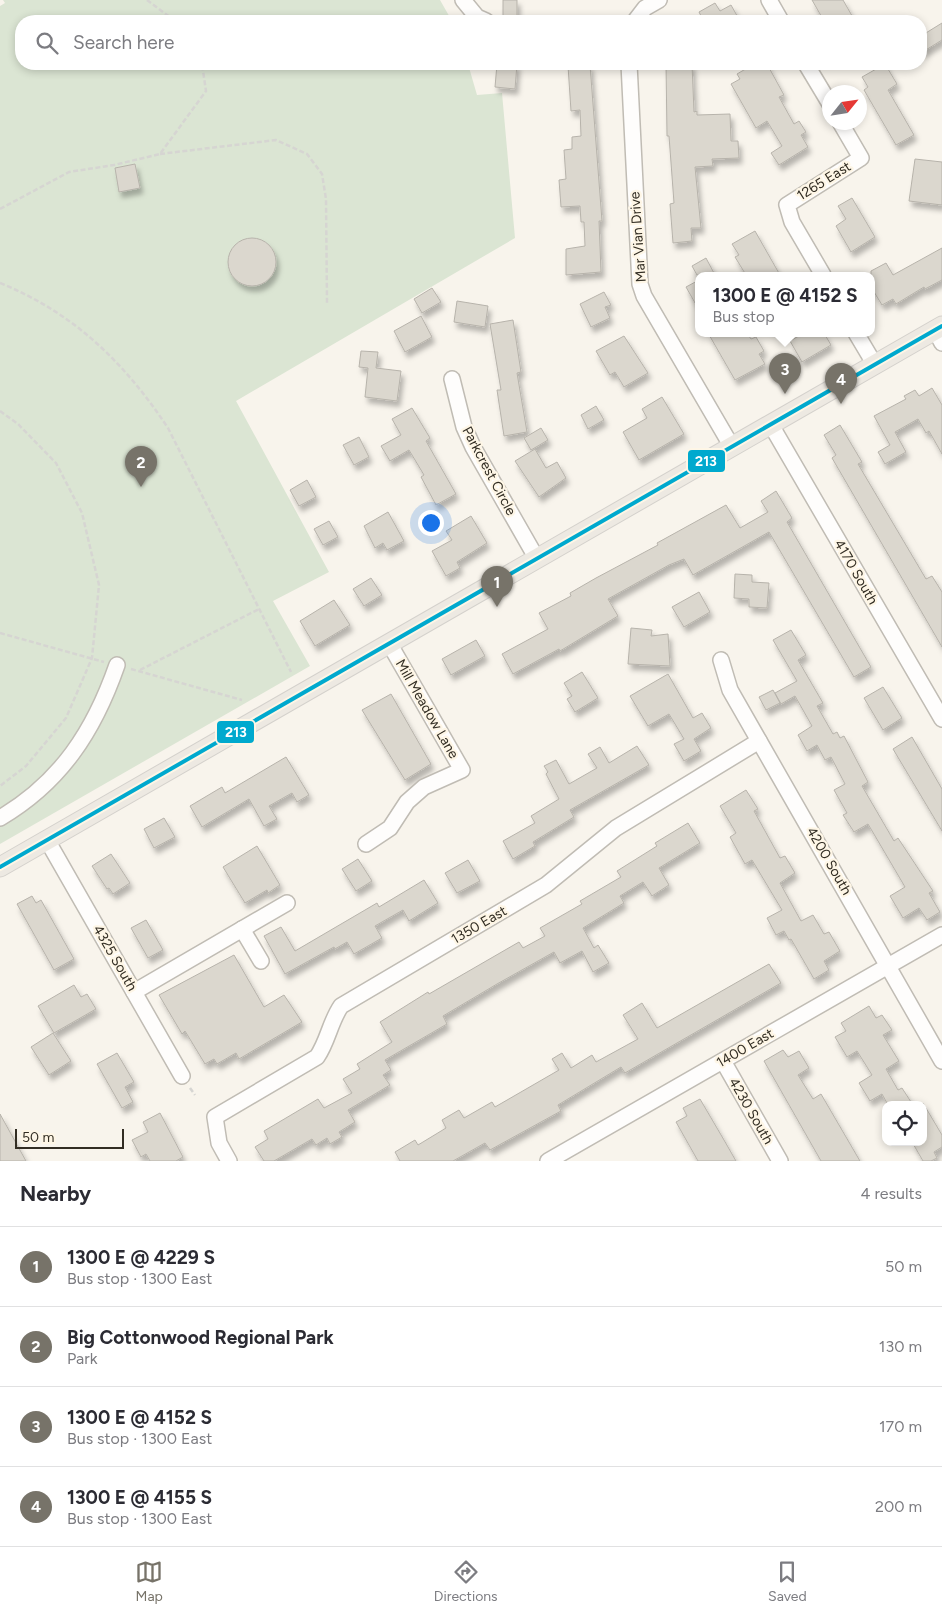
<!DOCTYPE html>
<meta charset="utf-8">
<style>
:root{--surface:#fff;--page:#f2f2f3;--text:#2b2b33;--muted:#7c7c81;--line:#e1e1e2;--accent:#777369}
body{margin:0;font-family:Figtree,sans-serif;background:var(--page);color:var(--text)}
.controls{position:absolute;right:15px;bottom:15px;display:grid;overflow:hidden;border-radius:10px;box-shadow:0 2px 8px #0003}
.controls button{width:45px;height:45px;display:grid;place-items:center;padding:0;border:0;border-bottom:1px solid var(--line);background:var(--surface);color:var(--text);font:25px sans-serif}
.compass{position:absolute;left:822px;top:85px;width:45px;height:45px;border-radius:50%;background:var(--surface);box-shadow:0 2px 8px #0003;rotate:60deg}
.scale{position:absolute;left:15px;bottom:12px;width:109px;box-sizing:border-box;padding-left:5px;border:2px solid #322d23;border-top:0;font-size:14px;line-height:18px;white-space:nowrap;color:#322d23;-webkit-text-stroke:4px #fef6e6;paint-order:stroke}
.you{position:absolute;left:430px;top:522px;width:18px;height:18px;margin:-12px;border:4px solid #fff;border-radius:50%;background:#1a73e8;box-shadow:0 0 0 8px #1a73e833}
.badge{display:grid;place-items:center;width:32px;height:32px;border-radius:50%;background:var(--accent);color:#fff;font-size:16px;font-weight:700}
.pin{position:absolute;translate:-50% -41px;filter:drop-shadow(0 1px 2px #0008)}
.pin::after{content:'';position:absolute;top:26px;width:18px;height:15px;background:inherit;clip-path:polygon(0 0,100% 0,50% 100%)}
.popup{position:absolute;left:695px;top:272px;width:180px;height:65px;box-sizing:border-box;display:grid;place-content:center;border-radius:10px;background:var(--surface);filter:drop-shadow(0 1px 4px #0005);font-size:16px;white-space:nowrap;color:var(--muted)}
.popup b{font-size:19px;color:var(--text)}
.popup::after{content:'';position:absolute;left:50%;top:100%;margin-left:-10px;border:10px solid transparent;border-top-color:var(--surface)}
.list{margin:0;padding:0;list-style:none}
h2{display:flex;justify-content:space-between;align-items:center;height:65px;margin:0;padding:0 20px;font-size:21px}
h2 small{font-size:16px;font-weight:400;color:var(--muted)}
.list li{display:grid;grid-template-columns:32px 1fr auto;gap:15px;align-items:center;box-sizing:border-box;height:80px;padding:0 20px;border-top:1px solid var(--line)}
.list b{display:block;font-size:19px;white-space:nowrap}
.list p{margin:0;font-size:16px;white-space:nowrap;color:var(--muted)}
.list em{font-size:16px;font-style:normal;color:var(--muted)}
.icon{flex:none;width:28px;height:28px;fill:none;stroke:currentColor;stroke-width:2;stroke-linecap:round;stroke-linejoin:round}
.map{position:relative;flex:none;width:942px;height:1161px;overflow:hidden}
.search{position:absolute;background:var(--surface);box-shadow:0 2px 8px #0003;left:15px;right:15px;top:15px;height:55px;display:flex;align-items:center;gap:12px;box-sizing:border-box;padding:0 18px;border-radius:20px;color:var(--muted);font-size:19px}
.sheet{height:385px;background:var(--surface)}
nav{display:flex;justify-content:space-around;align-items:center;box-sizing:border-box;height:70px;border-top:1px solid var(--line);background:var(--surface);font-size:14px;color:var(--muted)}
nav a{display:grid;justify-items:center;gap:2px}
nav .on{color:var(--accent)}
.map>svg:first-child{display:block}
</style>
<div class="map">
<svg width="942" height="1161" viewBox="0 0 942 1161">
<defs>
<filter id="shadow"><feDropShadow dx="3" dy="5.5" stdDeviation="2.5" flood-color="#0004"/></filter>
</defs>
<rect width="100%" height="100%" fill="#f8f4ec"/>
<polygon fill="#dbe5d3" points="3,0 440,0 452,21 21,21 21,64 468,64 477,95 502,93 515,238 236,401 329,572 273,601 310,666 0,844 0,6 5,3"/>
<g fill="#dbd7ce" stroke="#b7b3ab" filter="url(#shadow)">
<rect x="503" y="0" width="14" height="21"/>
<polygon points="812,0 843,0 855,21 824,21"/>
<polygon points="715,3 720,11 731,5 740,21 701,21 703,20 699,12"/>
<polygon points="942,23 942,40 921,53 921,36"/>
<polygon points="497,64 517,64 515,89 495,87"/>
<polygon points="666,64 692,64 694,112 697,111 697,115 730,114 731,141 738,141 739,158 712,159 713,166 695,167 701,228 691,228 692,241 673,243 670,204 674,203 669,136 667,136"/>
<polygon points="754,64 767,64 784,95 779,97 794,124 799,121 806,132 801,135 808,147 779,165 771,153 782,146 767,121 756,128 731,84 740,79 737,74"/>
<polygon points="885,64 897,84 888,90 914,135 896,145 864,90 868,87 862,77"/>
<polygon points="590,65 602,221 599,221 601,272 566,275 566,249 585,246 584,222 581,222 580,206 561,207 559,180 566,179 564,150 572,149 572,137 581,136 580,110 571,111 568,66"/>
<polygon points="915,159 942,162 942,205 909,201"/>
<polygon points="135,164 140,188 119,192 115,168"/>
<polygon points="852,198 875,237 851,252 836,226 846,219 838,206"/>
<polygon points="755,231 780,275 746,275 735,257 739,255 732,244"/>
<circle cx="252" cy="262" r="24"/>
<polygon points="942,248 942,280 925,289 924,287 896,304 893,299 882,305 871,287 871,271 886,263 893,275"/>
<polygon points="706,258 715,275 697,275 692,266"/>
<polygon points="699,280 699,310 686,287"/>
<polygon points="432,288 441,302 422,313 414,299"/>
<polygon points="604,292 611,305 605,307 610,318 591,327 580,304"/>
<polygon points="457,301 488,306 485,327 454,322"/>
<polygon points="421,316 432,337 405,352 394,331"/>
<polygon points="513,320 521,372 517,373 527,432 504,436 497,390 501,390 490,324"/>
<polygon points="708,333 747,333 751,339 756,337 764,351 759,354 765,364 735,380"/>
<polygon points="804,333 824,333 831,345 802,362 790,341"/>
<polygon points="624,336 648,373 624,387 615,372 610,375 596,351"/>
<polygon points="361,351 378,352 376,368 401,371 397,401 365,397 368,368 359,367"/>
<polygon points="932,388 942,405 942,454 929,431 926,433 918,419 895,432 906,452 885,464 878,452 890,445 874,416 906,399 904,396 915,390 919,396"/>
<polygon points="662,397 684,434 639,460 623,432 647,418 642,409"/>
<polygon points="596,406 604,420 588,429 581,415"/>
<polygon points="412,408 430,438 426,441 456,494 436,505 421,477 424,475 409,450 390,461 381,446 401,435 392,419"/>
<polygon points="840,425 862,462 858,464 926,579 932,576 942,592 942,647 832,458 836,455 824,435"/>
<polygon points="541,428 548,440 531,450 524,438"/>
<polygon points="359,437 369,457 354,465 343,445"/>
<polygon points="535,449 546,468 557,462 566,478 539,497 515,461"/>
<polygon points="307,480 316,497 299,506 290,490"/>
<polygon points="776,491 792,518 787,522 871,667 854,677 769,532 693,575 684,559 669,565 608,599 618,616 560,651 559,649 513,674 502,654 548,629 539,613 571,596 570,593 596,578 658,545 657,543 726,505 740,528 768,512 761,501"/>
<polygon points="388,512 404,541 387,550 383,543 375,548 364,526"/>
<polygon points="471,516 487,543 457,562 460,568 446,576 432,551 452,540 446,531"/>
<polygon points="329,521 338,537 323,545 314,529"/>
<polygon points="735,574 752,575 752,582 769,583 767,608 749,607 749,599 734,598"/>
<polygon points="371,578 382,595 364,606 353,589"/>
<polygon points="699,592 710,612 684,627 672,607"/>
<polygon points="334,600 350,625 315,646 300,621"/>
<polygon points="631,628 652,630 651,636 668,634 670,666 628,664"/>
<polygon points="791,630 806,655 798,660 823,703 817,706 833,734 837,732 840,738 844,736 868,782 862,786 894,841 898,838 933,891 929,893 940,912 927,920 919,908 903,918 890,896 905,887 868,824 854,832 843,815 847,813 834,790 845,784 831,757 825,760 817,745 807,751 798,735 812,726 795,696 781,704 775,693 797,681 773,640"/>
<polygon points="476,640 485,656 451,675 442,659"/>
<polygon points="582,672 598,698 575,712 567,699 572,696 564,683"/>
<polygon points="668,674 693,718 702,713 711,728 694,739 701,751 684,761 674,744 684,739 669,714 648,726 630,696"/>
<polygon points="883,687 902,718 883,730 864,698"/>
<polygon points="773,690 780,703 766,710 759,697"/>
<polygon points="391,694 431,764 405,780 362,710"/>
<polygon points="912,737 942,789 942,831 893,749"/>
<polygon points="637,746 649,765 570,810 574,817 533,842 535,846 513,859 503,841 535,823 531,816 559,799 546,774 548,772 544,766 556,760 569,784 597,768 588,754 600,747 609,763"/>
<polygon points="286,757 309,795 297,802 292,793 269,806 277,819 264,826 249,799 202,827 190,806 222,787 225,793"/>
<polygon points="746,790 758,809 754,811 780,858 785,856 795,873 780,883 801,921 813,915 824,934 829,932 840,951 824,961 829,970 814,979 791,939 789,940 784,931 776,935 767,918 782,910 752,860 745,864 730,837 736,833 720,806"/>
<polygon points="164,818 175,837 154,848 144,829"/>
<polygon points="688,823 700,843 659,868 669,885 652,896 643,882 620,896 624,903 583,928 594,948 598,945 609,963 593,972 582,951 560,963 554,952 497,984 443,1016 447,1024 385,1060 391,1070 383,1075 390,1085 348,1110 355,1122 339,1132 342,1137 330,1144 327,1138 316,1145 312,1139 274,1161 264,1161 255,1147 268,1139 264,1131 318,1099 324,1108 352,1093 343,1079 360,1069 357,1064 392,1042 380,1022 428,992 429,994 519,942 523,948 545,936 540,928 582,904 580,901 621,877 617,871 657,846 655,843"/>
<polygon points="257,846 280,885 268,893 267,890 245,903 223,867"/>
<polygon points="111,854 130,883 113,894 109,888 107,889 92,866"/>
<polygon points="358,859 372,881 356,891 342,869"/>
<polygon points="468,860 480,881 457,893 445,873"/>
<polygon points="424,880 438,903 409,921 403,910 375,926 382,938 354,954 347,942 335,949 334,947 285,974 264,936 281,927 295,951 377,903 379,907"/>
<polygon points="32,896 36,903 41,900 74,959 54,970 17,904"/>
<polygon points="146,920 163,950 148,958 131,928"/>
<polygon points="234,955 264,1007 284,995 302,1022 239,1059 236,1053 217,1064 214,1059 205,1064 185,1031 182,1034 159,995"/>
<polygon points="769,964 781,983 625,1073 621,1067 558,1105 561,1111 490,1150 485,1143 453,1161 400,1161 395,1152 415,1140 418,1145 446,1128 442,1120 459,1110 464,1118 492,1102 495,1107 559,1070 552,1059 562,1053 571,1068 592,1055 596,1062 638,1039 623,1015 642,1003 657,1028"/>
<polygon points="74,985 81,997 87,994 96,1009 54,1033 38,1006"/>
<polygon points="869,1006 876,1018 882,1015 892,1030 883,1035 899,1061 886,1069 898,1090 902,1088 913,1105 888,1105 882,1094 870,1101 859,1083 872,1075 857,1051 847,1057 835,1037 846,1031 841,1023"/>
<polygon points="53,1033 71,1061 49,1075 31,1047"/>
<polygon points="783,1050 788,1057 799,1051 809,1068 798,1075 813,1099 821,1094 860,1161 821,1161 764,1061"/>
<polygon points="117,1053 134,1082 125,1087 133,1102 122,1108 97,1064"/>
<polygon points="700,1099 724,1140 736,1161 698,1161 676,1122 687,1116 683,1108"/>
<polygon points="923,1103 942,1135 942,1147 934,1152 937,1158 931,1161 923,1161 912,1142 923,1142"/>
<polygon points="160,1113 183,1157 176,1161 150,1161 146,1154 141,1157 132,1140 148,1132 143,1122"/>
<polygon points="0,1114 26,1161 0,1161"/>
</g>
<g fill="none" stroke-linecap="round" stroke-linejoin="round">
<defs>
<g id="minor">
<polyline points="463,0 477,17 486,21"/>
<polyline points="769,0 781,21"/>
<polyline points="635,21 645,8 659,0"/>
<polyline points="629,64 640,284 644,296 732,447"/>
<polyline points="806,64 830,104"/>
<polyline points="823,275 792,222 787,205 861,158 840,122"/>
<polyline points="935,330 942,343"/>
<polyline points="856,333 875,365"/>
<polyline points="452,379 464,427 473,447 537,559"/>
<polyline points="771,425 942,719"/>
<polyline points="721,660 730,690 942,1061"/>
<path d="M0 818C61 782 94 731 117 665"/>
<polyline points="47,840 182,1076"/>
<polyline points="366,844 390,828 407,802 424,787 462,770 389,643"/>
<polyline points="242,929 261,961"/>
<polyline points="134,992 287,903"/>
<polyline points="723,1061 780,1161"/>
<path d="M229 1161 219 1143 215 1117 317 1057C328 1041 330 1022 341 1006L546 885 616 828 759 741"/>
<polyline points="548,1161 942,935"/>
</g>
<polyline id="major" points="0,867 942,326"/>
</defs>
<use href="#minor" stroke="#c0bcb4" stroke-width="18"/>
<use href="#major" stroke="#d4d1cc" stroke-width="21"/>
<g stroke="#d6d5d2" stroke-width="2.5" stroke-dasharray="5 2.5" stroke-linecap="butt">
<polyline points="147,0 175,21"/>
<polyline points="160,154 276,140 307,154 322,174 326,199 327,303"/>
<polyline points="0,209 69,172 114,165 160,154 206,91 202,64"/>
<path d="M0 283C74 313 124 362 168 428L291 672"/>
<polyline points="0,411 18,424 56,463 82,513 99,585 92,658 66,718 26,766 0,786"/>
<polyline points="0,633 104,662"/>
<polyline points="131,669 242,700"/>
<polyline points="140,670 259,609"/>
<polyline points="190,1088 195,1095"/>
</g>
<use href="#minor" stroke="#fefdfc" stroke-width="15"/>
<use href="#major" stroke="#ede9e2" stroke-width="19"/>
<defs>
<polyline id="bus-1" points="0,867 942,326"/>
</defs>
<use href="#bus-1" stroke="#fef6e6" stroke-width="8"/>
<use href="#bus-1" stroke="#00a9ce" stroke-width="4"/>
</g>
<g text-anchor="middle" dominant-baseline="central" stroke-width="4.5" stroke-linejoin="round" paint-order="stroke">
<g font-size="14" fill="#322d23" stroke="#fef6e6">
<text transform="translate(824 181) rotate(-32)">1265 East</text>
<text transform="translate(638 237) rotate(-94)">Mar Vian Drive</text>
<text transform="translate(489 471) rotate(62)">Parkcrest Circle</text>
<text transform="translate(856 572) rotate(60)">4170 South</text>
<text transform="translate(427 709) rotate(60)">Mill Meadow Lane</text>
<text transform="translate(829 861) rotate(60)">4200 South</text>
<text transform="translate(479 925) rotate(-30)">1350 East</text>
<text transform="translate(115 958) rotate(60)">4325 South</text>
<text transform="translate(745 1048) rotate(-30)">1400 East</text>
<text transform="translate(751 1111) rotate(60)">4230 South</text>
</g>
</g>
<g stroke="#fef6e6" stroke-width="2">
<rect x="687" y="449" width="39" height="24" rx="5" fill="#00a9ce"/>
<rect x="216" y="720" width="39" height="24" rx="5" fill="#00a9ce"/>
</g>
<g font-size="14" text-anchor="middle" font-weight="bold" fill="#fff">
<text x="706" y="466">213</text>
<text x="236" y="737">213</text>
</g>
</svg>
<div class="controls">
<button><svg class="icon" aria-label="locate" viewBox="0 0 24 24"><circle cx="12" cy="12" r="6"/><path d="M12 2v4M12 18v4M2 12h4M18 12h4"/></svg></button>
</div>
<svg class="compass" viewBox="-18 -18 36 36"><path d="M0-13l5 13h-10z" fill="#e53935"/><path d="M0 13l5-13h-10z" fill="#7c7c81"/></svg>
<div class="scale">50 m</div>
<div class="you"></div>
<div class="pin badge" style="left:497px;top:607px">1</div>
<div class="pin badge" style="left:141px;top:487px">2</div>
<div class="pin badge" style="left:785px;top:394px">3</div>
<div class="popup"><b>1300 E @ 4152 S</b>Bus stop</div>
<div class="pin badge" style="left:841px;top:404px">4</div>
<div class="search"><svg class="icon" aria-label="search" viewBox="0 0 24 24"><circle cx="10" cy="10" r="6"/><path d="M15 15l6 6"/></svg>Search here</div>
</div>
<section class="sheet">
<h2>Nearby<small>4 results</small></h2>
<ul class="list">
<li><span class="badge">1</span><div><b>1300 E @ 4229 S</b><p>Bus stop · 1300 East</p></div><em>50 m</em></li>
<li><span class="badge">2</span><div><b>Big Cottonwood Regional Park</b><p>Park</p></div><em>130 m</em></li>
<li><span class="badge">3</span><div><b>1300 E @ 4152 S</b><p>Bus stop · 1300 East</p></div><em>170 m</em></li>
<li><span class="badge">4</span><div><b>1300 E @ 4155 S</b><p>Bus stop · 1300 East</p></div><em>200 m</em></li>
</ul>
</section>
<nav>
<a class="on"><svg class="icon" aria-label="map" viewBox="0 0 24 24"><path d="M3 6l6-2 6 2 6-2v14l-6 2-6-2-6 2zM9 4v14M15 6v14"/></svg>Map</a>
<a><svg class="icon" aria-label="directions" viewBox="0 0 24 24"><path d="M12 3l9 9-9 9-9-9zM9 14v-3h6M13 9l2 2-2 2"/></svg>Directions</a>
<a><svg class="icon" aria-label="saved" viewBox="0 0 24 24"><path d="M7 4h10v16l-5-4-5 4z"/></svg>Saved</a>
</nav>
